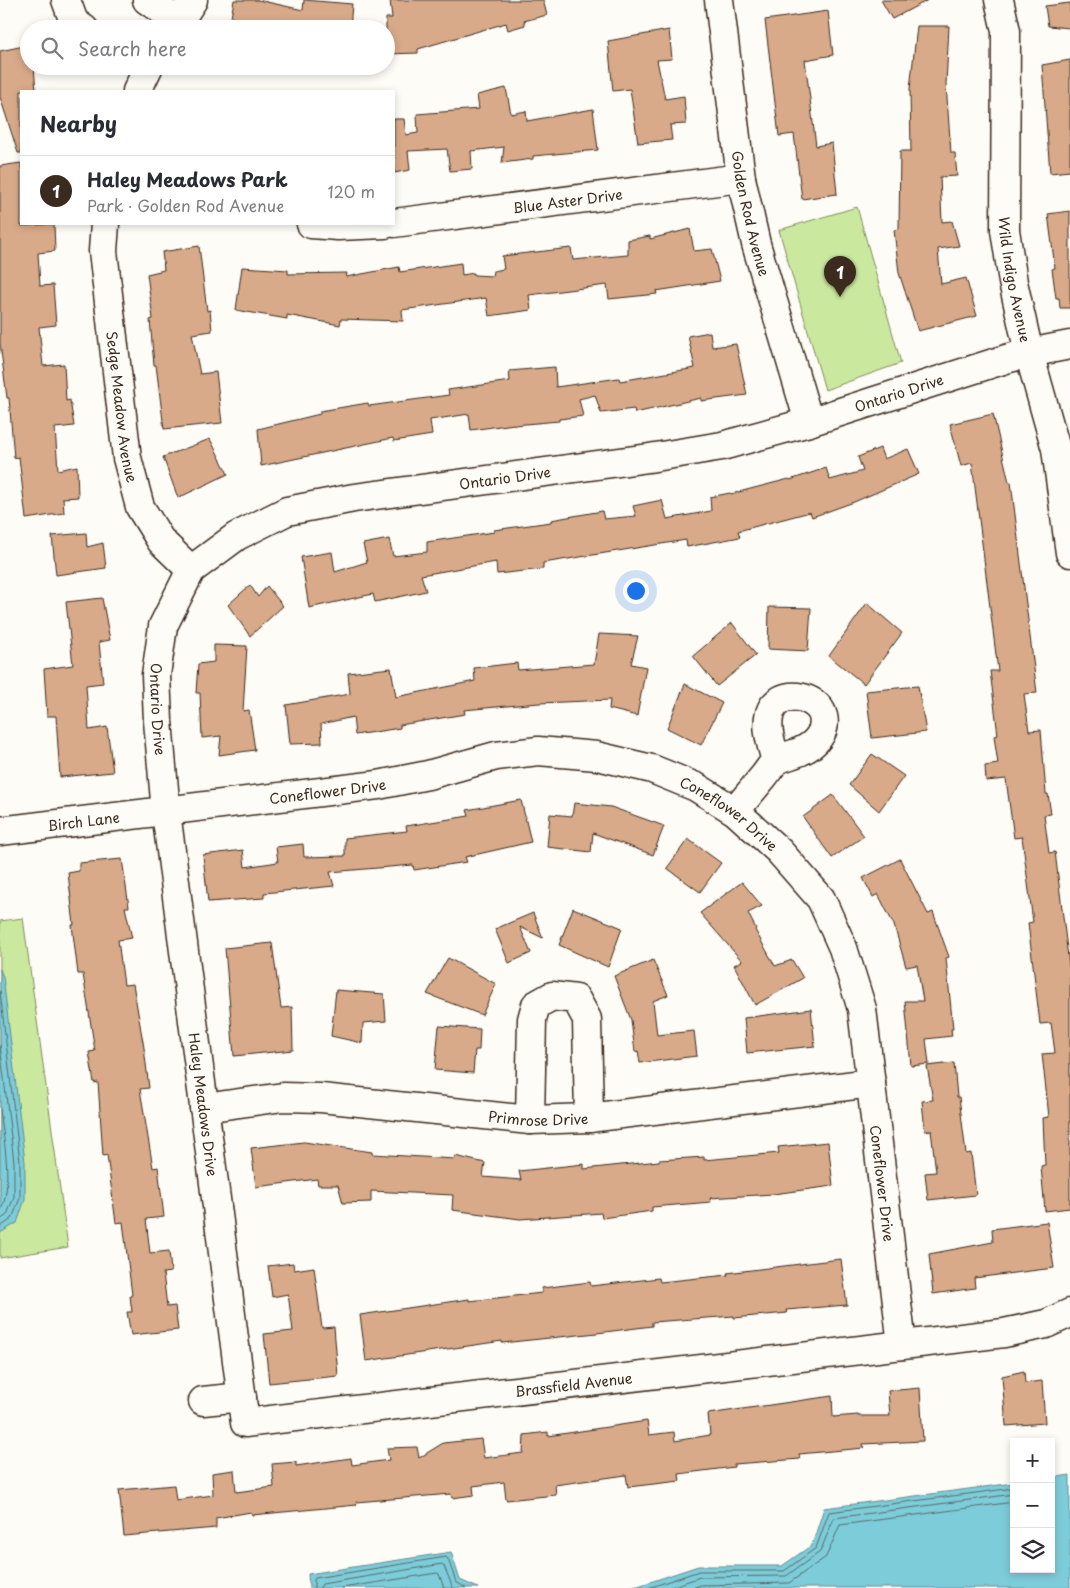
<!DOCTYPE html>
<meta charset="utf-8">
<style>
:root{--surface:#fff;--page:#f2f2f3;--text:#2b2b33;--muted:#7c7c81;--line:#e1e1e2;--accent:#3b2a1e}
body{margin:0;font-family:"Playpen Sans",sans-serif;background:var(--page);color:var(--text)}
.controls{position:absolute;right:15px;bottom:15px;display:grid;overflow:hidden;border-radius:0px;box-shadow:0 2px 8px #0003}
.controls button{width:45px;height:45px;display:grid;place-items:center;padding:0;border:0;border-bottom:1px solid var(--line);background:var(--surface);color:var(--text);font:25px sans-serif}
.you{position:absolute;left:635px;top:590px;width:18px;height:18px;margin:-12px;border:4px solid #fff;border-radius:50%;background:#1a73e8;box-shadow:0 0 0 8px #1a73e833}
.badge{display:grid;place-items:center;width:32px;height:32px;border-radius:50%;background:var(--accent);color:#fff;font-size:16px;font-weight:700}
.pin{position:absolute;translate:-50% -41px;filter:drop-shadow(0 1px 2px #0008)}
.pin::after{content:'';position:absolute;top:26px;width:18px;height:15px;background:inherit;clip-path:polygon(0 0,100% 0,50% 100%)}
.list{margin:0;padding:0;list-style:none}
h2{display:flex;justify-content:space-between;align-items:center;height:65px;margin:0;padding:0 20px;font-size:21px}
h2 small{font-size:16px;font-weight:400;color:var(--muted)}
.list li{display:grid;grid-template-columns:32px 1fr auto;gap:15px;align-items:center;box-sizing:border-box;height:70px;padding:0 20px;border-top:1px solid var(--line)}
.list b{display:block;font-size:19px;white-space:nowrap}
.list p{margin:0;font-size:16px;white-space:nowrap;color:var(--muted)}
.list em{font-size:16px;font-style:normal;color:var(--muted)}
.icon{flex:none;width:28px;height:28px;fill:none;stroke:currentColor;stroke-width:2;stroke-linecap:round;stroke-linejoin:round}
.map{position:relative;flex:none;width:1070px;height:1588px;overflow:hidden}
.search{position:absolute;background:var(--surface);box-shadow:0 2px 8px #0003;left:20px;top:20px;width:375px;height:55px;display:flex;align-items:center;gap:12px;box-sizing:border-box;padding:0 18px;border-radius:28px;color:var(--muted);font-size:19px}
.panel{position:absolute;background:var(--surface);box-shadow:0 2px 8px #0003;left:20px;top:90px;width:375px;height:135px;border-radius:0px}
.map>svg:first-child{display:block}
</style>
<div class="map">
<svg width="1070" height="1588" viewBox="0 0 1070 1588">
<rect width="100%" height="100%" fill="#fdfcf7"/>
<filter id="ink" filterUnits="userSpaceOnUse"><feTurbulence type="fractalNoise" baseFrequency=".02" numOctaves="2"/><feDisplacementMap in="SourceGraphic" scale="10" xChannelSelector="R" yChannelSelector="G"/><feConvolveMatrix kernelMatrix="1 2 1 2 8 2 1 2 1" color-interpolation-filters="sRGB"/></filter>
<g filter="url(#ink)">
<g fill="#cbe89f" stroke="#83895e">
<polygon points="857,207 901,363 825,390 779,230"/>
<polygon points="23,918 68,1247 0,1258 0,921"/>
</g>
<g fill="#7dccd9" stroke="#638b8e">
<polygon points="0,969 3,977 25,1162 25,1199 17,1223 0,1233"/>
<polygon points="1070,1475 1070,1588 602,1588 638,1586 698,1566 782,1566 812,1545 824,1508 1014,1483 1014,1569 1051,1569 1051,1478"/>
<polygon points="451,1552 460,1580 478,1588 309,1588 308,1574"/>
</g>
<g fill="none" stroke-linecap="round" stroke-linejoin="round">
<g stroke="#556b69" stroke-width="1">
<polyline points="0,991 20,1162 20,1198 12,1219 0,1227"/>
<polyline points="0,1045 14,1162 14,1197 7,1215 0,1220"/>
<path d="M0 1109C3 1135 14 1190 0 1211"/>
<polyline points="314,1588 314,1580 315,1578 446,1557 448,1559 456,1582 466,1588"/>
<polyline points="320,1588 322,1584 442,1564 444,1566 453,1588"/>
<polyline points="342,1588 437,1573 439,1574 444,1588"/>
<polyline points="648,1588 699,1571 784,1571 816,1548 829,1512 1014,1488"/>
<polyline points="668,1588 700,1577 786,1576 820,1552 834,1518 1014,1494"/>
<polyline points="692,1588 701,1585 789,1583 826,1557 840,1525 1014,1502"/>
</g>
</g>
<g fill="#d8aa89" stroke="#3b2a1e">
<polygon points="234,0 258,0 303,10 304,0 352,4 350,29 229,29"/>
<polygon points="390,0 543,0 547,15 524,21 525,25 508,30 506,23 418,49 418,53 386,54 386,18 392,18"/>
<polygon points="881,0 928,0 892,19"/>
<polygon points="1070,3 1070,28 1048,26 1045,6"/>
<polygon points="828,11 833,55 805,60 816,146 832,143 837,194 802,199 794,134 779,136 765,20"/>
<polygon points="917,26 949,26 946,84 951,153 955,153 957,176 940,177 942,222 952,221 959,246 938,249 941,284 966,278 977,316 918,331 899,273 894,230 899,229 900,151 911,151 910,89"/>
<polygon points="669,30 672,59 657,60 665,99 684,96 686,124 670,125 672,140 638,143 630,89 613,91 608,41"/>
<polygon points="29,45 29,66 34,66 36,91 21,91 21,153 18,153 0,97 0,51"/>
<polygon points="1070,60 1070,171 1050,173 1042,65"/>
<polygon points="506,88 511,114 526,111 527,121 593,109 598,150 533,156 533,159 502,163 504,147 471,151 472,169 450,171 447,149 408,151 410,170 394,173 394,119 404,119 406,135 418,133 417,114 479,109 477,95"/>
<polygon points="21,163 21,226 54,224 55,251 38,253 40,286 53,285 56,325 39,327 43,366 64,364 66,401 70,400 74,426 55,428 58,470 77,466 78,497 63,498 64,513 26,519 19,457 14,458 9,398 7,398 0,343 0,166"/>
<polygon points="1070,211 1070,308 1060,308 1059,298 1056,298 1052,269 1055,268 1048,214"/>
<polygon points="690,229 694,251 712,249 720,281 656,291 657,294 609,299 607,285 529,295 531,310 489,316 486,298 402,310 403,321 341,319 340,325 287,315 287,319 236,310 242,267 288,270 288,274 347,273 346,277 399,267 400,272 461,263 462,275 474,273 474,275 492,276 493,271 504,269 502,256 571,248 573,260 628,255 628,240 650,236 650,239"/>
<polygon points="199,246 207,311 210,310 212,331 192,334 200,374 216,372 222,423 164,429 156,365 154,365 150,320 153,319 147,274 164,270 162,252"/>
<polygon points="710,332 712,347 736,344 747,395 701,401 701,398 635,413 634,409 601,413 595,395 579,399 583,416 559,419 559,421 514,425 514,424 471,430 469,414 430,420 432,435 394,441 393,438 261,466 258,429 320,414 320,411 368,403 369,406 449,395 448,390 510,381 509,371 555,367 556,387 619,378 620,381 695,368 688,336"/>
<polygon points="993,414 1009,482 1011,482 1037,693 1024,694 1029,731 1041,730 1046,794 1048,794 1051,814 1044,815 1049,853 1055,852 1070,973 1070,1208 1045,1211 1041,1166 1045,1165 1043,1118 1049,1117 1042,1054 1055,1053 1051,1023 1040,1024 1028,923 1033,922 1022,837 1014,838 1006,779 986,781 985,766 998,764 994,736 998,735 990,671 998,671 972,463 961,466 950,424"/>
<polygon points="210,439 228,474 178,498 163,457"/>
<polygon points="880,448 884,459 908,449 919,474 854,502 812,517 810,512 738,531 740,537 687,547 686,540 543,563 543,569 497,574 496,562 421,575 426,591 375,602 373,594 309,608 301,557 332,552 335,572 367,562 363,544 389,539 393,556 427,552 427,542 494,532 494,530 551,522 551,520 602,511 604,519 636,516 633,506 662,500 667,519 711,511 710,497 730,493 731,494 789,479 790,480 826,468 830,480 863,471 858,457"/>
<polygon points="86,533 87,547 103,543 106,568 56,575 52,536"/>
<polygon points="250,585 258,597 267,586 283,606 250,636 228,605"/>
<polygon points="102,598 110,640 99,642 103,683 86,685 89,730 107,727 113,772 60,777 56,716 47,716 44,669 73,665 66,602"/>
<polygon points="867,603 902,633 864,684 829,656"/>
<polygon points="769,607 811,608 808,651 768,649"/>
<polygon points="732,623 756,655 717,686 693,656"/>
<polygon points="599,634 638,636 631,664 646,667 637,716 609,709 610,700 539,703 464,710 465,714 400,725 400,728 355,735 353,717 321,724 322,743 290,744 286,705 350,694 348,673 391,668 396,697 475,681 474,668 517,663 518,670 594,664"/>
<polygon points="214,645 247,646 243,711 249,710 255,750 219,755 221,736 202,738 200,693 196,693 198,664 214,662"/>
<polygon points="685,684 722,703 701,745 667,728"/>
<polygon points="918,686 926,732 872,738 866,691"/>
<polygon points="872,754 904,776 879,811 849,785"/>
<polygon points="833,795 864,836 832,858 803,817"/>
<polygon points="521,800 531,842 465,857 467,862 414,870 413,865 330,872 334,886 264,893 264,898 208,902 203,855 243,850 245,867 278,862 276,847 303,844 304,857 345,856 345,838 407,831 406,826 469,816 467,810"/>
<polygon points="574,803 611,807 664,826 653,855 593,833 591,852 547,847 550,814 572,816"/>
<polygon points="688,839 721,863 700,892 667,868"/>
<polygon points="122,859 129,907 125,907 132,938 118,940 124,985 133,984 144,1048 149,1088 140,1089 153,1168 158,1167 164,1217 146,1219 150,1253 169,1251 171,1272 163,1273 167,1307 175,1306 178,1330 131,1335 127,1312 132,1312 130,1296 132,1295 123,1222 116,1223 107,1155 103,1156 98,1082 94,1083 89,1052 95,1051 83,974 78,974 72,925 74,925 68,873 79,871 79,863"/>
<polygon points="900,859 928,914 933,912 949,957 946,958 953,1029 951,1029 952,1036 926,1039 929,1064 911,1066 905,1001 923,1001 917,965 906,967 894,925 878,894 873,897 863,878"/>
<polygon points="742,882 762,906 748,913 756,929 755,930 775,966 792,960 803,978 755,1005 734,965 742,961 700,913"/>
<polygon points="573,908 622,928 608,967 559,945"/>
<polygon points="533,913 543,938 520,927 531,953 509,963 495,929"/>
<polygon points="272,943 281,1008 292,1007 293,1050 234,1056 225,948"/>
<polygon points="448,958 496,984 482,1015 427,994"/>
<polygon points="653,960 668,995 653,1001 657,1035 694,1031 697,1056 640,1063 638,1051 635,1052 631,1020 614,976"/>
<polygon points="336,990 384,994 386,1021 363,1023 362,1043 331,1036"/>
<polygon points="811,1009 815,1046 747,1053 744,1018"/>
<polygon points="439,1026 480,1029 479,1050 475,1050 473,1073 435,1070"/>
<polygon points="954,1063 957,1097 959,1097 966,1154 971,1153 976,1195 928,1200 925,1173 936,1172 931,1130 925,1131 922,1101 933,1100 927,1066"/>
<polygon points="304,1142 372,1152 372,1154 455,1159 455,1156 485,1163 483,1177 521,1180 519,1171 584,1164 584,1169 659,1161 659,1160 704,1157 704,1160 779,1153 778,1147 828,1142 833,1186 773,1194 710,1198 711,1202 652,1207 652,1211 602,1218 601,1213 520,1219 452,1210 453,1195 371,1191 371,1202 343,1203 338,1185 318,1185 317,1179 256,1187 251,1148"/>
<polygon points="1047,1222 1054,1268 974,1278 975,1288 933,1294 929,1254 993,1242 992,1229"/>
<polygon points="841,1259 847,1305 786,1310 787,1313 734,1318 734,1316 652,1322 652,1326 597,1333 502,1343 502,1341 366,1361 360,1315 469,1299 469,1301 542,1293 542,1288 590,1282 591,1286 659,1278 660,1282 728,1275 727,1273"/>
<polygon points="293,1263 294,1270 314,1267 322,1328 334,1327 338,1376 269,1383 264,1334 293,1331 288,1294 272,1297 268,1266"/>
<polygon points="1024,1371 1025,1383 1042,1381 1045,1423 1006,1426 1002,1376"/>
<polygon points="920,1388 923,1441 863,1444 864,1448 799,1454 800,1459 734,1464 734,1467 679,1474 680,1481 628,1487 626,1475 555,1485 556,1495 506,1500 504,1482 473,1486 474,1495 452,1498 451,1494 356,1502 357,1505 252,1515 251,1512 216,1518 216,1528 124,1536 119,1490 174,1485 176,1500 213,1495 212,1473 234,1470 236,1492 274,1487 272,1464 296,1462 296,1466 351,1458 352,1465 389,1460 387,1448 417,1447 419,1458 443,1443 481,1439 484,1458 523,1453 524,1435 548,1432 548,1436 647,1421 649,1435 674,1432 675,1441 710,1435 708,1414 832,1396 833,1417 858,1415 858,1416 890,1416 888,1391"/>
</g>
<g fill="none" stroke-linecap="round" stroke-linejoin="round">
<defs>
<g id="minor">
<polyline points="66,0 74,22 84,29"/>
<polyline points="147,0 179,22"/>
<path id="s1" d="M719 0 741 178 756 244 809 422"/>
<path id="s2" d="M999 0 1006 31 1005 230 1013 282 1029 353 1056 449 1070 553"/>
<polyline points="174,29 193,0"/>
<polyline points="137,91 149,66"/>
<path id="s3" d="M394 223 741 178"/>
<path id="s4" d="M105 224 103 251 127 458 140 507 161 541 191 570"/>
<polyline points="311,224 338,226 385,224"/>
<path id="s5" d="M1070 345 1029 353 1006 359 809 422 722 446 649 458 354 498 287 511 237 536 191 570 163 626 156 675 158 721 166 812 245 1423 1004 1333 1046 1324 1070 1313"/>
<path d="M735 811C745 799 754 788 764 776 768 771 772 764 776 761 783 756 793 755 801 751 815 745 827 732 823 716 817 694 778 688 770 713 765 728 772 746 776 761"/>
<path id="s6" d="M0 831 378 785 428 775 496 756 538 751 597 756 652 769 696 787 735 811 779 851 821 899 843 948 862 1009 902 1345"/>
<path id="s7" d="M204 1108 283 1097 321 1098 530 1120 589 1118 871 1083"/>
<polyline points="530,1120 532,1019 536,1005 552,996 576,999 587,1019 589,1118"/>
<polyline points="203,1401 242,1397"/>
</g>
</defs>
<use href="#minor" stroke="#3b2a1e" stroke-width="31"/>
<use href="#minor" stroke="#fdfcf7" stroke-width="28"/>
</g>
</g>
<g text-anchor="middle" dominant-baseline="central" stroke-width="4.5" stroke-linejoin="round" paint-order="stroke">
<g font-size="14" fill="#3b2a1e" stroke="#fdfcf7">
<text stroke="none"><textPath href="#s3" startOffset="175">Blue Aster Drive</textPath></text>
<text stroke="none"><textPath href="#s1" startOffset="216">Golden Rod Avenue</textPath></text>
<text stroke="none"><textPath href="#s2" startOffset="281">Wild Indigo Avenue</textPath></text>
<text transform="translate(899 393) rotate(-18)">Ontario Drive</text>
<text stroke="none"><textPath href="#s4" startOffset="184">Sedge Meadow Avenue</textPath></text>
<text transform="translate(505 478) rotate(-8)">Ontario Drive</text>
<text stroke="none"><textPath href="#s5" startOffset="1062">Ontario Drive</textPath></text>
<text stroke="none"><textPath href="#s6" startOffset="330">Coneflower Drive</textPath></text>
<text stroke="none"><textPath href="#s6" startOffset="750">Coneflower Drive</textPath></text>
<text stroke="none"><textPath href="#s6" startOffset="84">Birch Lane</textPath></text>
<text stroke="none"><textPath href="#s5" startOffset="1460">Haley Meadows Drive</textPath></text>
<text stroke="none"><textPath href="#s7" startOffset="336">Primrose Drive</textPath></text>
<text stroke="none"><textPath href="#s6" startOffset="1170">Coneflower Drive</textPath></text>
<text stroke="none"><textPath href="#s5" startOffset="2112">Brassfield Avenue</textPath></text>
</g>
</g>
</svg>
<div class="controls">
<button>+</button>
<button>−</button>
<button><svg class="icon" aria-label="layers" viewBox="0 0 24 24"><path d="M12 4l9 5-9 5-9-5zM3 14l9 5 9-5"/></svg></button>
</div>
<div class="you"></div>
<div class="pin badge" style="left:840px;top:297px">1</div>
<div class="search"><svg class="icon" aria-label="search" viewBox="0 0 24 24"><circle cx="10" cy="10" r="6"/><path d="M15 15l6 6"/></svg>Search here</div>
<section class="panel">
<h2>Nearby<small></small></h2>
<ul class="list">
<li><span class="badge">1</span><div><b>Haley Meadows Park</b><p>Park · Golden Rod Avenue</p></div><em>120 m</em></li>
</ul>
</section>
</div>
